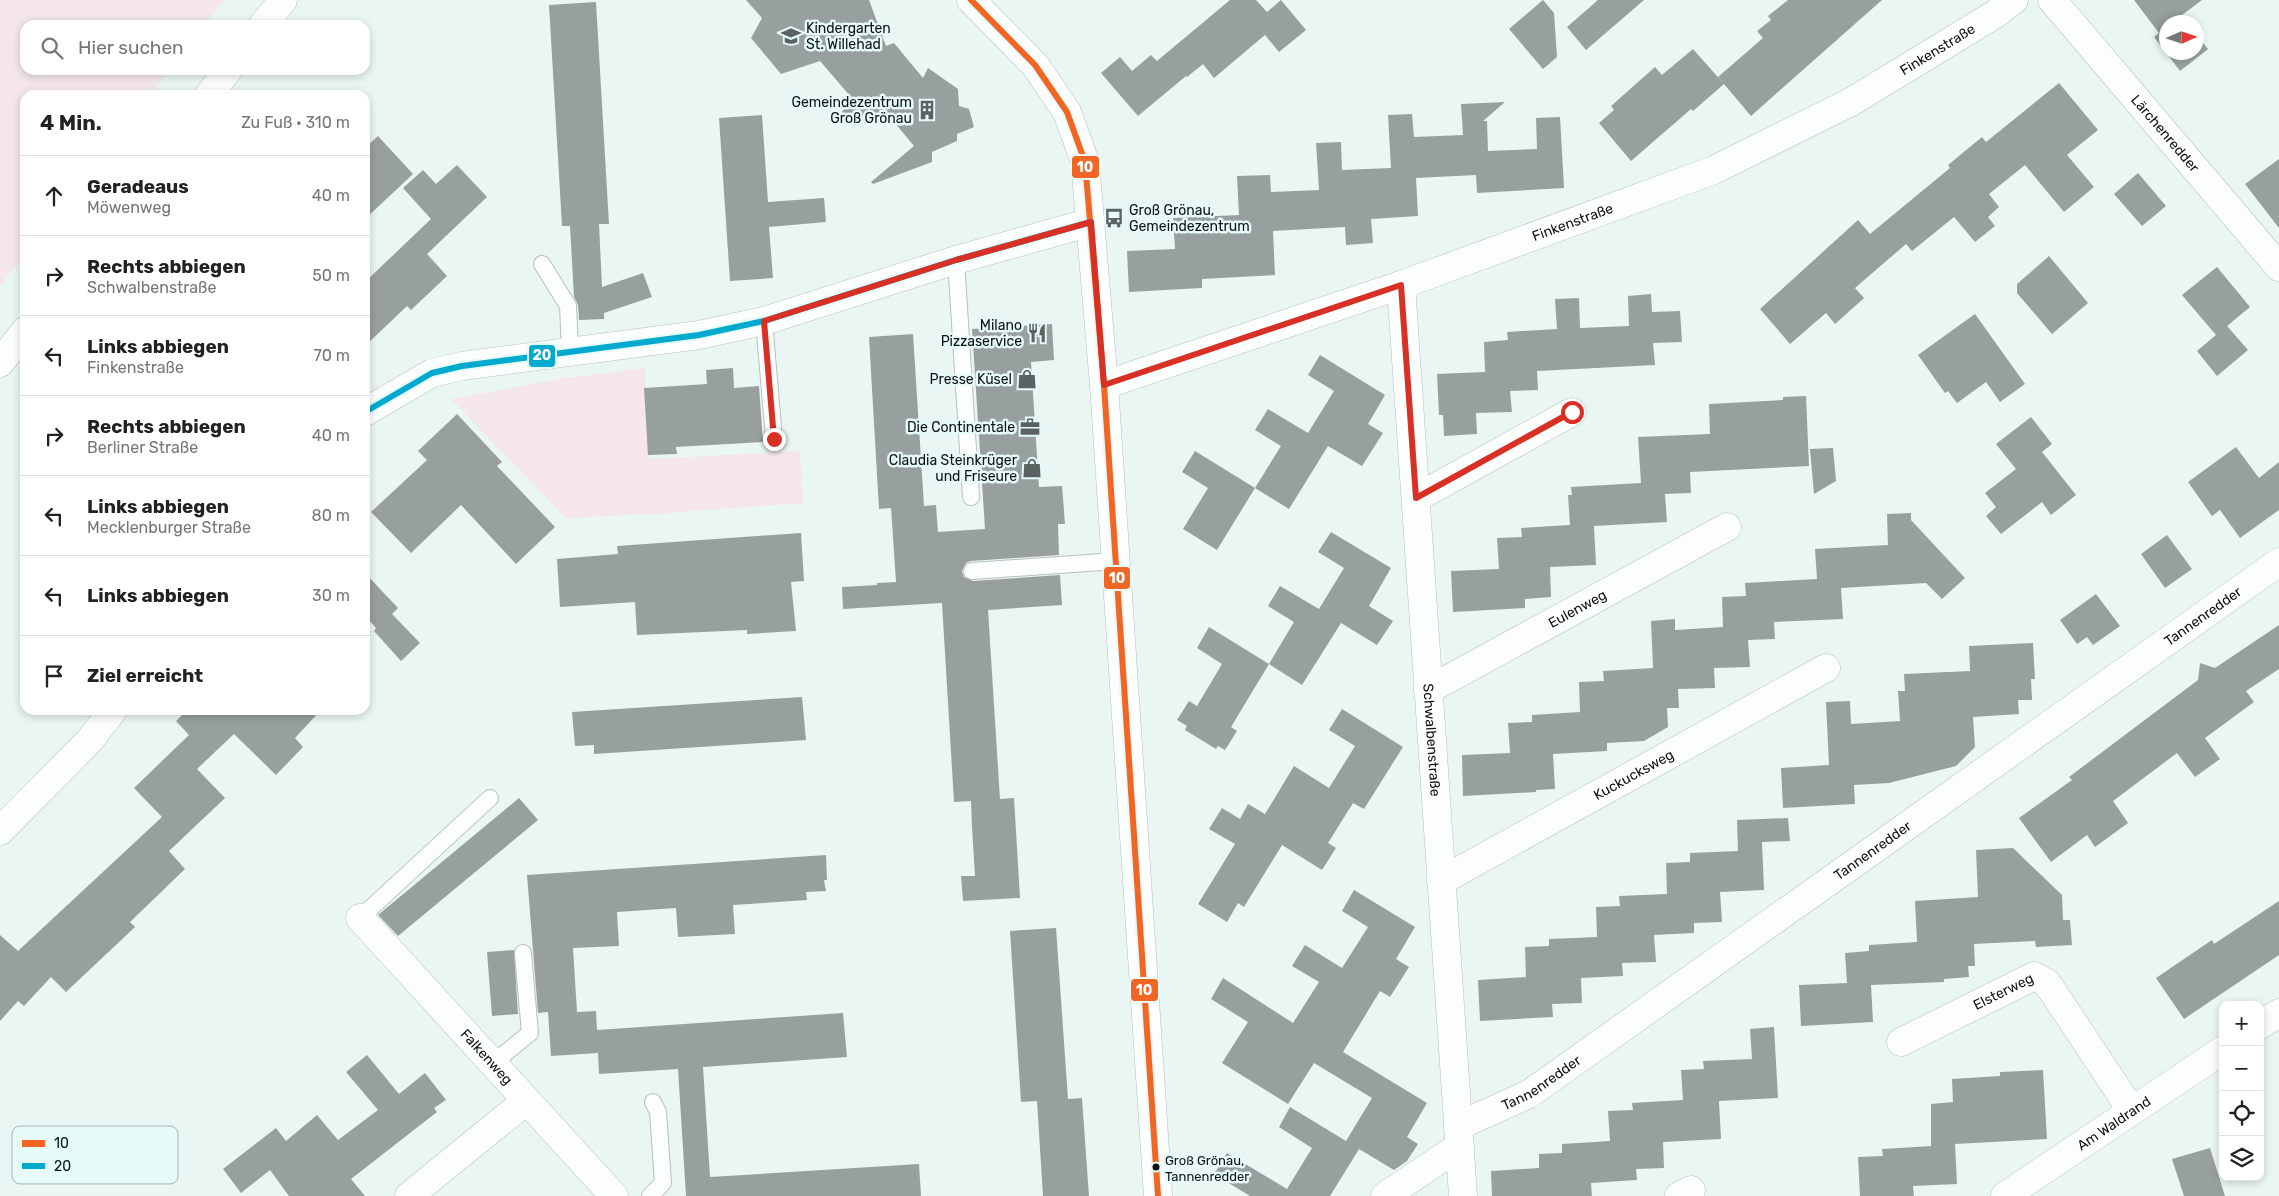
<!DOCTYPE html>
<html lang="de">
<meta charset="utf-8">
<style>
:root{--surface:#fff;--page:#f2f2f2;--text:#222;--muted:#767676;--line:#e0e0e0}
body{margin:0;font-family:Rubik,sans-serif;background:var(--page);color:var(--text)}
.controls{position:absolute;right:15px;bottom:15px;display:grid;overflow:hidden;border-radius:10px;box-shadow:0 2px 8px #0003}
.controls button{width:45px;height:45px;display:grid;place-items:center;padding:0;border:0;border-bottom:1px solid var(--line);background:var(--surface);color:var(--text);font:25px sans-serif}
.compass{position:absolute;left:2159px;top:15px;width:45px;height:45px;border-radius:50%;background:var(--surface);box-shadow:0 2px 8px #0003;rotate:87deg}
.stop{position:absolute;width:15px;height:15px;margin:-11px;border:4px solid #d93025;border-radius:50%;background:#fff}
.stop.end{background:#d93025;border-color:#fff;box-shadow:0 1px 5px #0008}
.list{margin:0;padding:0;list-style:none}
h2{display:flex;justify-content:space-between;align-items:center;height:65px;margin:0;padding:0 20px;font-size:21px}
h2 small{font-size:16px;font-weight:400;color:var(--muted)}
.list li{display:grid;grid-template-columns:32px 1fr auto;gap:15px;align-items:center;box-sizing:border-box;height:80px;padding:0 20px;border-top:1px solid var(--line)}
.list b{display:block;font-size:19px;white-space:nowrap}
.list p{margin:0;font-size:16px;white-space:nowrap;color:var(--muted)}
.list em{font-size:16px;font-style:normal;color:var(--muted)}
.icon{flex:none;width:28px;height:28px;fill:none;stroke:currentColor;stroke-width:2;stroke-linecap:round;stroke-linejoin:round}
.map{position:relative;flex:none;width:2279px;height:1196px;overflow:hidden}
.search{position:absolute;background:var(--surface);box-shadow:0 2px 8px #0003;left:20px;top:20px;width:350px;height:55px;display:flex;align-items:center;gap:12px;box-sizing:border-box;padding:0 18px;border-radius:15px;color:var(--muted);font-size:19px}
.panel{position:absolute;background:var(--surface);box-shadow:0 2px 8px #0003;left:20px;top:90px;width:350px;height:625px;border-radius:15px}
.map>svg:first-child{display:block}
</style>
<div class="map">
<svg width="2279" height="1196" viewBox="0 0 2279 1196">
<rect width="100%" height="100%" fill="#eaf6f4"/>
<g fill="#f4e6ec">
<polygon points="0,0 224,0 204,25 25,25 25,70 169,70 150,95 25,95 25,254 0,286"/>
<polygon points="645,368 649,459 800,451 803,503 653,514 566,518 451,399 559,379"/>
</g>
<g fill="#98a09f">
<polygon points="746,0 869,0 886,46 894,43 923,78 928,68 958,89 959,106 969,109 974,127 957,134 957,141 932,152 932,162 873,184 871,182 914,146 884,110 854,126 842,112 851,97 820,61 781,74 751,38 762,18"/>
<polygon points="1230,0 1256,0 1267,12 1281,0 1306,30 1279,52 1265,35 1214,78 1203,64 1187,77 1186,76 1138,116 1101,73 1120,57 1132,71 1151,55 1157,61"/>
<polygon points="1543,0 1554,13 1557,57 1543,69 1509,29"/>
<polygon points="1598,0 1644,0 1586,50 1567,27"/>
<polygon points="1788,0 1882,0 1751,116 1718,77 1763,38 1757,31 1771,20 1768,16"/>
<polygon points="2134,0 2202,0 2182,15 2187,22 2166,22 2166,52 2196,52 2196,34 2208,49 2180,71 2154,37 2159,33"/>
<polygon points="596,2 609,224 599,224 602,287 643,273 652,297 604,313 604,319 579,320 578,305 574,297 570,226 562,226 549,5"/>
<polygon points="1693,49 1724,84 1693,111 1691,109 1631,161 1599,123 1614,110 1611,106 1655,67 1662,75"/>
<polygon points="2059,83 2098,130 2067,155 2094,187 2064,212 2025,165 1989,194 1999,207 1988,217 1995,226 1975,242 1954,217 1912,251 1906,244 1855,288 1864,298 1835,324 1826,313 1790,344 1760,309 1858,220 1870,234 1950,168 1948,165 1982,137 1986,142"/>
<polygon points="1505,102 1483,121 1487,121 1488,151 1537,149 1536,118 1560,117 1564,188 1477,193 1476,175 1416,178 1418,216 1371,219 1373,243 1346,245 1345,227 1273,231 1275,275 1202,279 1202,288 1129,292 1127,251 1175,249 1173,218 1239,215 1237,176 1270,175 1271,192 1319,190 1316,143 1341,142 1342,170 1391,168 1388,115 1412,114 1414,137 1463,135 1461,104"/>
<polygon points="762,115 768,202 824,198 826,222 769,227 773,278 730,281 719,118"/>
<polygon points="378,136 413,174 365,219 365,148"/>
<polygon points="2279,159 2279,228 2245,184"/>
<polygon points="457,165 487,197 427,254 447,276 411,310 407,306 365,346 365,282 431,219 403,188 423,170 436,184"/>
<polygon points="2138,173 2166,206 2142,226 2114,194"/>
<polygon points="2049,256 2088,303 2052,334 2017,293 2017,284"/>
<polygon points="2217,267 2250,307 2227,326 2248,350 2217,376 2197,351 2216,335 2182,295"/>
<polygon points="1651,294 1652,312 1680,311 1682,342 1653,343 1655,365 1537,371 1538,390 1510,391 1512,412 1476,413 1477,434 1444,436 1443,415 1439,415 1437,374 1485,372 1484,342 1508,340 1507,332 1557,329 1555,299 1579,298 1580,328 1629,326 1628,296"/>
<polygon points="1975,314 2025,384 2000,402 1986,382 1957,403 1948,391 1945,393 1918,355"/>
<polygon points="1052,324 1054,360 1031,362 1039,487 1062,486 1065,524 1058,524 1059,555 971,561 966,563 962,571 964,577 973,581 1060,575 1062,605 988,610 1000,799 1014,798 1020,898 963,901 961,876 975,876 972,827 971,801 954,802 942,603 843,609 842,587 877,585 877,583 896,582 891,508 879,509 869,337 913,334 924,506 936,505 938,532 985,529 972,329"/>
<polygon points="1320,355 1385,395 1368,424 1383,433 1362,466 1328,446 1289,509 1255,488 1281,446 1255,430 1268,409 1308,433 1334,391 1308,375"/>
<polygon points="733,368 734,388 759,386 763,442 676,447 677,454 648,455 644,388 707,384 706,370"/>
<polygon points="1806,396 1809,466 1690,472 1691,493 1665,494 1667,522 1594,526 1596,565 1550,567 1551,597 1525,599 1525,608 1453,612 1451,571 1499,569 1497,538 1522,537 1521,528 1570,525 1568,495 1572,495 1571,487 1641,483 1638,437 1710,434 1709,404 1783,400 1783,397"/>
<polygon points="457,414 502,462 497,466 555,527 516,564 461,505 411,553 371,512 427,460 418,451"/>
<polygon points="2031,417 2052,444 2042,452 2076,495 2051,515 2042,502 2001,534 1986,516 1996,507 1985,493 2016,469 1996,444"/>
<polygon points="2236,447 2259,478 2279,462 2279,510 2240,538 2220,510 2212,516 2188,482"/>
<polygon points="1833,448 1836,481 1814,494 1810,449"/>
<polygon points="1195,451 1255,488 1217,550 1183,529 1208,488 1182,472"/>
<polygon points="1911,513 1911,520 1965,578 1942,599 1926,583 1841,588 1843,619 1774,622 1775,639 1748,640 1750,667 1714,668 1715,688 1678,689 1679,708 1667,708 1668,727 1644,741 1607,743 1607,751 1553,754 1555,789 1536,790 1536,792 1463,796 1462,755 1510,753 1508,723 1532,722 1532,715 1580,712 1579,682 1604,681 1603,671 1653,668 1651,621 1675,619 1675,630 1723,627 1722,597 1746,596 1745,583 1817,579 1815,549 1888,545 1887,514"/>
<polygon points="1331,532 1391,568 1369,606 1393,621 1377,645 1341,623 1302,685 1269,664 1294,622 1268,606 1280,586 1319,609 1344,568 1318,552"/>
<polygon points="801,533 804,581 791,582 796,631 747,634 747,630 637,635 635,602 560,607 557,559 618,554 617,546"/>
<polygon points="2167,535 2192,569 2165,588 2141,554"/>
<polygon points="365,573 398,608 392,614 420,643 401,661 374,631 376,628 365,616"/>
<polygon points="2096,594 2120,626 2093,645 2087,637 2077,644 2060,620"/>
<polygon points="2279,625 2279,669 2246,691 2254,702 2205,738 2220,759 2195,777 2177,753 2113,801 2128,823 2095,847 2087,835 2051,862 2019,818 2072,780 2069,777 2198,680 2200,663 2215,668"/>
<polygon points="1209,627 1269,664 1231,727 1237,731 1225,750 1218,746 1216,749 1185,730 1187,726 1177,720 1189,701 1197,706 1222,664 1197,648"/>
<polygon points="2033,643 2035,679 2031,679 2032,700 2018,700 2019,714 1973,717 1975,747 1956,766 1889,783 1854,785 1855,804 1783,808 1781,768 1829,765 1826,702 1850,701 1851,724 1900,721 1898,691 1905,691 1904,674 1970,671 1969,646"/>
<polygon points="802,697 806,740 594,754 594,745 575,746 572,712"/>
<polygon points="1342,709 1403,747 1364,809 1353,803 1328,843 1336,848 1322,870 1282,845 1244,907 1238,903 1227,922 1198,904 1235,844 1209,829 1222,808 1240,819 1248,804 1265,814 1294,766 1329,788 1355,746 1329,730"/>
<polygon points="187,710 321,710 295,738 303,747 276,775 234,734 197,769 225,798 169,851 185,869 130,922 135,927 66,992 51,977 24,1006 18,1001 0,1021 0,935 18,951 162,817 134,788 189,735 176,721"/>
<polygon points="519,798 538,820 398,936 378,915"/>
<polygon points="1788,818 1790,841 1762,842 1764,890 1720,892 1722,922 1694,923 1694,933 1654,935 1656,962 1622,963 1623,976 1581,978 1582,1003 1552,1004 1553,1017 1480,1021 1478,980 1526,977 1525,947 1549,946 1549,939 1597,937 1596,907 1620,906 1619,896 1667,894 1666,863 1690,862 1690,853 1738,851 1737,820"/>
<polygon points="2013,848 2062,895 2063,920 2070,920 2072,945 2036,947 2035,941 1974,944 1975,966 1968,966 1969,977 1944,979 1944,982 1871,985 1873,1022 1801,1026 1799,985 1847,983 1845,953 1869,951 1869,945 1917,942 1915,901 1978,897 1976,850"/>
<polygon points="826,855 827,880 824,880 826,891 806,892 807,900 733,905 735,934 678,937 676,908 617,912 619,946 573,948 577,1012 596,1011 597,1030 843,1013 847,1057 703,1067 710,1177 919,1164 921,1196 686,1196 678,1069 599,1074 598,1053 551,1056 548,1012 538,1013 527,875"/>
<polygon points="1354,890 1415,927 1396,959 1409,967 1390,997 1380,991 1343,1052 1427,1103 1407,1137 1418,1144 1407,1161 1394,1170 1359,1149 1330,1196 1250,1196 1214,1174 1227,1153 1287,1189 1312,1148 1279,1127 1290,1107 1346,1141 1372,1098 1314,1063 1288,1104 1222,1063 1248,1022 1211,999 1223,978 1293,1023 1319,982 1292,966 1305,945 1342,968 1368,927 1342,911"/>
<polygon points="2279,901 2279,955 2184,1019 2156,978 2212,940 2214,944"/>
<polygon points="1056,928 1068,1099 1082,1098 1089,1196 1043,1196 1037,1101 1021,1102 1010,931"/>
<polygon points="514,950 518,1014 492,1016 487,952"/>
<polygon points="1774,1027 1778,1098 1719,1101 1721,1139 1663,1142 1664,1168 1636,1169 1637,1180 1591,1183 1592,1196 1492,1196 1491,1171 1539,1168 1539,1154 1562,1153 1562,1144 1610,1141 1608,1111 1633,1110 1632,1103 1683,1100 1681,1070 1704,1069 1703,1061 1752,1059 1750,1029"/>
<polygon points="367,1055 399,1094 425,1073 446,1100 434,1108 437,1112 351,1179 365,1196 289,1196 270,1170 241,1193 223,1169 276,1128 286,1141 317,1115 338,1140 378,1110 346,1072"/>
<polygon points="2043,1070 2047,1139 1955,1144 1957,1184 1913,1186 1914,1196 1860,1196 1858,1157 1883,1156 1882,1149 1931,1146 1931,1104 1953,1102 1952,1079 2000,1076 2000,1072"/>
<polygon points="2210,1148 2225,1196 2184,1196 2172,1159"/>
</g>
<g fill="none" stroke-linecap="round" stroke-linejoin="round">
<defs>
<g id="lane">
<polyline points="956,260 971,497"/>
<polyline points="542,264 568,306 570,350"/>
<polyline points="764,321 774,439"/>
<polyline points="972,571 1116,561"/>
<polyline points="360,918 490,798"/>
<polyline points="493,1063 530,1033 523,953"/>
<polyline points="650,1196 663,1183 658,1112 653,1102"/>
</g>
<g id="street">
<polyline points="971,0 1035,65 1067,112 1085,162 1104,385 1158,1196"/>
<path id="s1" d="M2052 0 2279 267"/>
<path id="s2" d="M1401 285 1463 1196"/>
<path id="s3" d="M1104 385 1401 285 1714 170 1851 102 1997 13 2014 0"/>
<polyline points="365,412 432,373 462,366 699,335 764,321 956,260 1091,222"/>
<polyline points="1416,498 1572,412"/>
<path id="s4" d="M1428 690 1727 527"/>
<polyline points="0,831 90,740 113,710"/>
<path id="s5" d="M1441 881 1826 668"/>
<path id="s6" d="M360 918 614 1196"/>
<polyline points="2260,1025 2279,1013"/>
<path id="s7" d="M1901 1042 2034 976 2047 983 2132 1111"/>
<path id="s8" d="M1458 1126 1529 1094 2279 562"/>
<polyline points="409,1196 526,1101"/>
<polyline points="1385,1196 1460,1146"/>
<polyline points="1679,1196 1691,1190"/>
<path id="s9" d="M2005 1196 2223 1050"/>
</g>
<g id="secondary">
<polyline points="263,25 283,0"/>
<polyline points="209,95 228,70"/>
<polyline points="0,363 25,331"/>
</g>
</defs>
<use href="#lane" stroke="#b6c0be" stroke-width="18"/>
<use href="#street" stroke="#b6c0be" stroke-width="29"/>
<use href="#secondary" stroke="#b6c0be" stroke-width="29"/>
<use href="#lane" stroke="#fcfefd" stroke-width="16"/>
<use href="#street" stroke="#fcfefd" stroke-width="28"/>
<use href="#secondary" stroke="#fcfefd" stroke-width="28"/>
<defs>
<polyline id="bus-1" points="971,0 1035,65 1067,112 1085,162 1104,385 1158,1196"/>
<polyline id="bus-2" points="365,412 432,373 462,366 699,335 764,321 956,260 1091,222"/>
</defs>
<use href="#bus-1" stroke="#e6faf7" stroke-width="10"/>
<use href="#bus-2" stroke="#e6faf7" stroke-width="10"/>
<use href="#bus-1" stroke="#f26522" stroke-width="6"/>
<use href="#bus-2" stroke="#00a9ce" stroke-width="6"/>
</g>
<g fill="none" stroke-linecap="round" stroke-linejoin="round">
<polyline stroke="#d93025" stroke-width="6" points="774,439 764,321 956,260 1091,222 1104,385 1401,285 1416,498 1572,412"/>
</g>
<defs>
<symbol id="school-bare" viewBox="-9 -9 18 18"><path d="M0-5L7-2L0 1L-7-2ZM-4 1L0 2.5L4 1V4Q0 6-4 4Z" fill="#5a6362" stroke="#e6faf7" stroke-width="2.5" paint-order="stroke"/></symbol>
<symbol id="building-bare" viewBox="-9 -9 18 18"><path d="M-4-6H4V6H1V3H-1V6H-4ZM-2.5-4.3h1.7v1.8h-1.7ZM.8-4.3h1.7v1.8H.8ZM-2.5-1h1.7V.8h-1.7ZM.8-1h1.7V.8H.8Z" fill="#5a6362" stroke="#e6faf7" stroke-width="2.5" paint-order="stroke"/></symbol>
<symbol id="bus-bare" viewBox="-9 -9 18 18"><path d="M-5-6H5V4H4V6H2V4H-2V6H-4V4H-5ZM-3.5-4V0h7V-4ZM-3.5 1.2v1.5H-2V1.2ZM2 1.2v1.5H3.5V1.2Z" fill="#5a6362" stroke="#e6faf7" stroke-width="2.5" paint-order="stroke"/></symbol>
<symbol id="restaurant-bare" viewBox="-9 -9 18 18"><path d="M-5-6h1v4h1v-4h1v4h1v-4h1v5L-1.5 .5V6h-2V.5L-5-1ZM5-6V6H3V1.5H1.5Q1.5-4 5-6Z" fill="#5a6362" stroke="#e6faf7" stroke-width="2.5" paint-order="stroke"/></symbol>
<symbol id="shop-bare" viewBox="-9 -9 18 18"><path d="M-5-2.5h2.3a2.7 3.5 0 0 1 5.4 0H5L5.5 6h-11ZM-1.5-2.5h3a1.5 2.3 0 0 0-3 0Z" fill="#5a6362" stroke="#e6faf7" stroke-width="2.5" paint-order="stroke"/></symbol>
<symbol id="office-bare" viewBox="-9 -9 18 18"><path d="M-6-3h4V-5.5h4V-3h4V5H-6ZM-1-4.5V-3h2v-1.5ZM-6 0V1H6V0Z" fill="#5a6362" stroke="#e6faf7" stroke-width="2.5" paint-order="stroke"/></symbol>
</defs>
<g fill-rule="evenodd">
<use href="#school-bare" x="777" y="22" width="28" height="28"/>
<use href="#building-bare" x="913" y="96" width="28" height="28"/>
<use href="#bus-bare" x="1100" y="204" width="28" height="28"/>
<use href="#restaurant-bare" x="1023" y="319" width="28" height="28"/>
<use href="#shop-bare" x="1013" y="365" width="28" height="28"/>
<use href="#office-bare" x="1016" y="413" width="28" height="28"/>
<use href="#shop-bare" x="1018" y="454" width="28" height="28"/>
</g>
<circle fill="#0d1413" stroke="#e6faf7" stroke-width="2" cx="1156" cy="1167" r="4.5"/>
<g text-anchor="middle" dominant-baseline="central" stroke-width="5" stroke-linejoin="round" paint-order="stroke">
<g font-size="13" fill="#0d1413" stroke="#e6faf7" text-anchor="start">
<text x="1165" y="1160">Groß Grönau,<tspan x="1165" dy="16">Tannenredder</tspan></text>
</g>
<g font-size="14" fill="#0d1413" stroke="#e6faf7" text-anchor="end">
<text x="806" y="28" text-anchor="start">Kindergarten<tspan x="806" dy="16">St. Willehad</tspan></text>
<text x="912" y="102">Gemeindezentrum<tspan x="912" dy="16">Groß Grönau</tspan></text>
<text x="1129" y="210" text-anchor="start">Groß Grönau,<tspan x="1129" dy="16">Gemeindezentrum</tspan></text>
<text x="1022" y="325">Milano<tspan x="1022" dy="16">Pizzaservice</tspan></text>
<text x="1012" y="379">Presse Küsel</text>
<text x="1015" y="427">Die Continentale</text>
<text x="1017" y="460">Claudia Steinkrüger<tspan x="1017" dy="16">und Friseure</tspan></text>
</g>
<g font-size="14" fill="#0d1413" stroke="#e6faf7">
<text stroke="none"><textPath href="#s3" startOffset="901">Finkenstraße</textPath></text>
<text stroke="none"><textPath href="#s1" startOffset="175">Lärchenredder</textPath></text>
<text stroke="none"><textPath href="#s3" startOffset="496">Finkenstraße</textPath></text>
<text stroke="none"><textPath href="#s4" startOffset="170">Eulenweg</textPath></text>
<text stroke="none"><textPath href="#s8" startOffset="904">Tannenredder</textPath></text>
<text stroke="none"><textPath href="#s2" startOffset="456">Schwalbenstraße</textPath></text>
<text stroke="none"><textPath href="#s5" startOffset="220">Kuckucksweg</textPath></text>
<text stroke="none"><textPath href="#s8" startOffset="499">Tannenredder</textPath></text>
<text stroke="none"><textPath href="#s7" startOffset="114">Elsterweg</textPath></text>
<text stroke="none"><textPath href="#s6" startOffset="188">Falkenweg</textPath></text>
<text stroke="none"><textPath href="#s8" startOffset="94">Tannenredder</textPath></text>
<text stroke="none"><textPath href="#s9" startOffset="131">Am Waldrand</textPath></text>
</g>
</g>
<rect x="12" y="1126" width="166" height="58" rx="8" fill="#e6faf7" stroke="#a5b5b3" stroke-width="1"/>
<rect x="22" y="1140" width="23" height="7" fill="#f26522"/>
<rect x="22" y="1163" width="23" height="6" fill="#00a9ce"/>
<g font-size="14" fill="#0d1413">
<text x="54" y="1148">10</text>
<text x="54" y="1171">20</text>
</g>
<g stroke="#e6faf7" stroke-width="2">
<rect x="1071" y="155" width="29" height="24" rx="5" fill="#f26522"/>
<rect x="528" y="344" width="28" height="24" rx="5" fill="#00a9ce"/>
<rect x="1103" y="566" width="28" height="24" rx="5" fill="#f26522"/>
<rect x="1130" y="978" width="29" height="24" rx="5" fill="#f26522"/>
</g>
<g font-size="14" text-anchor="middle" font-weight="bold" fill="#fff">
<text x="1085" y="172">10</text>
<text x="542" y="360">20</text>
<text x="1117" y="583">10</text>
<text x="1144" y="995">10</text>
</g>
</svg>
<div class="controls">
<button>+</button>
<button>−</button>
<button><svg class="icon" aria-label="locate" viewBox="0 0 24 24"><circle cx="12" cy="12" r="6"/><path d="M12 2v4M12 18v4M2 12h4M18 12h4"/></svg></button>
<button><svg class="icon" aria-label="layers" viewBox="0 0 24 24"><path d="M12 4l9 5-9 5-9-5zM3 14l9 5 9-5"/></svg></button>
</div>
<svg class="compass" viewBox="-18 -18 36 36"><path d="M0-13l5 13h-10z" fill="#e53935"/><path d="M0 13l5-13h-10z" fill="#767676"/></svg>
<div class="stop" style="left:1572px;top:412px"></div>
<div class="stop end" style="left:774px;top:439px"></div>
<div class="search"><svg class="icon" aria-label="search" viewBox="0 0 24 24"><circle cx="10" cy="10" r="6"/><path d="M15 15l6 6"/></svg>Hier suchen</div>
<section class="panel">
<h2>4 Min.<small>Zu Fuß · 310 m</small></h2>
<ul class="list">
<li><svg class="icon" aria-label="ahead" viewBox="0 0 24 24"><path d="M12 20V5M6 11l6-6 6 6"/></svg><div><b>Geradeaus</b><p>Möwenweg</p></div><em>40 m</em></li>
<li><svg class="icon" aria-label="right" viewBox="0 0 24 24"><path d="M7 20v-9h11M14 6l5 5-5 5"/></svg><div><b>Rechts abbiegen</b><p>Schwalbenstraße</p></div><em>50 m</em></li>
<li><svg class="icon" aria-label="left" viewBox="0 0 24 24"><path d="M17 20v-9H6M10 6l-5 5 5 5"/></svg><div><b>Links abbiegen</b><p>Finkenstraße</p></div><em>70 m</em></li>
<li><svg class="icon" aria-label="right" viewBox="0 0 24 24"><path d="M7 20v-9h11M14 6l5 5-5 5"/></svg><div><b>Rechts abbiegen</b><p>Berliner Straße</p></div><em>40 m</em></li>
<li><svg class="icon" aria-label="left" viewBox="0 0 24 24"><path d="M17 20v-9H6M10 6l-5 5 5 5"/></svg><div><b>Links abbiegen</b><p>Mecklenburger Straße</p></div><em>80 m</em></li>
<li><svg class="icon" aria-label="left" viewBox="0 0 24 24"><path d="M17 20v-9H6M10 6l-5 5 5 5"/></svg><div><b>Links abbiegen</b></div><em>30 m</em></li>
<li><svg class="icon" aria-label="arrive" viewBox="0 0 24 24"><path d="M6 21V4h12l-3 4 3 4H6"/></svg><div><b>Ziel erreicht</b></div></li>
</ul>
</section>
</div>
